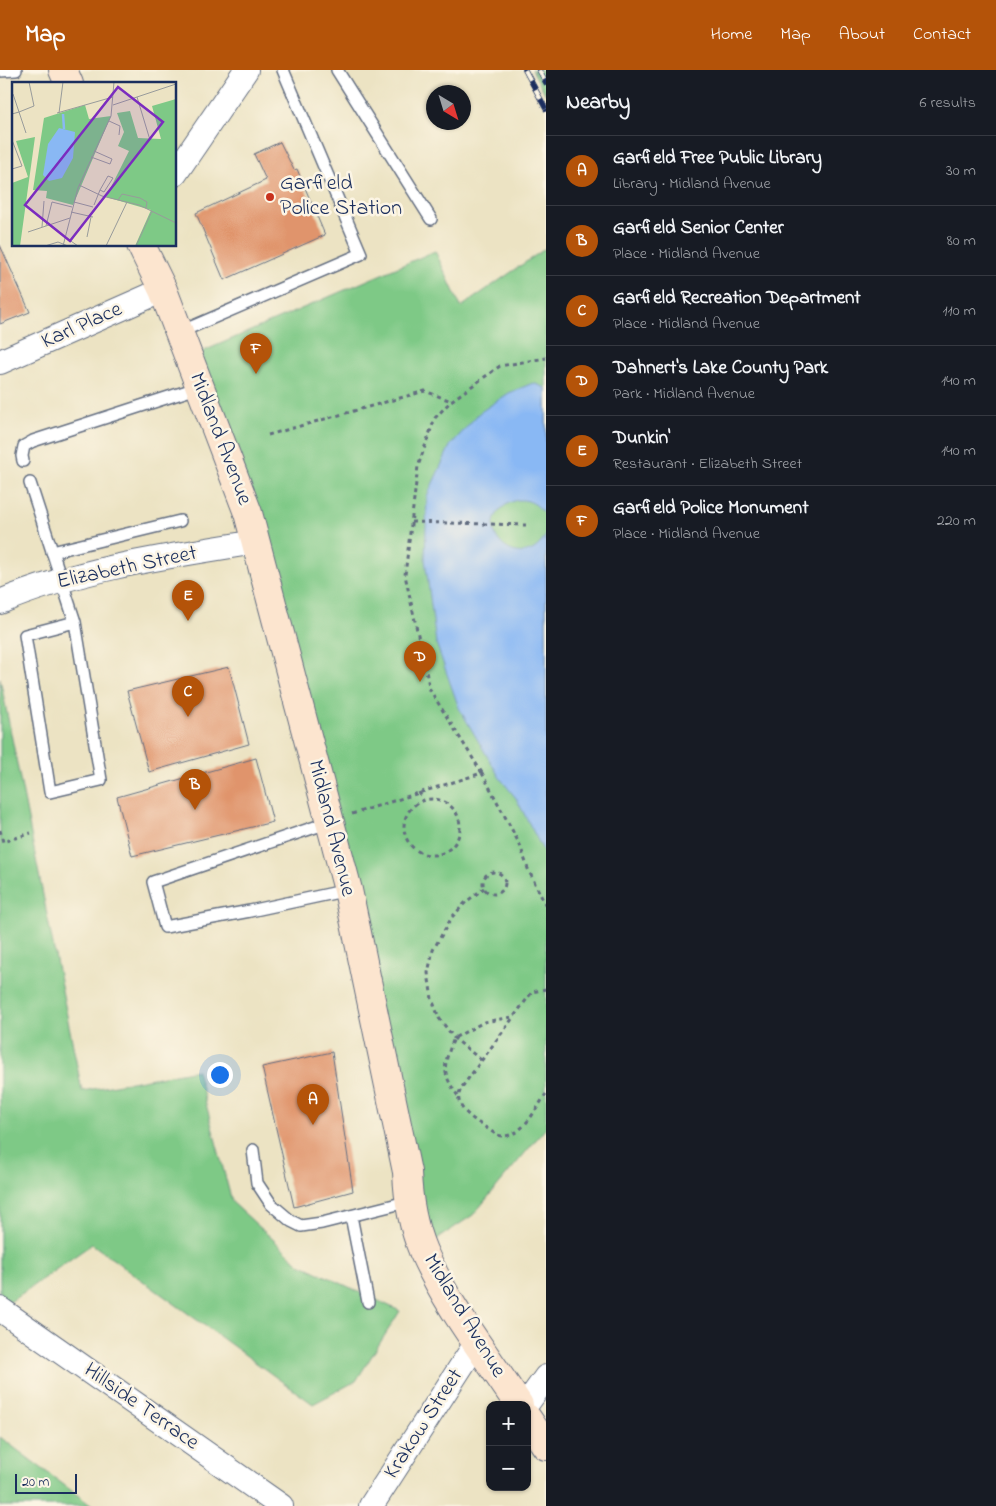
<!DOCTYPE html>
<meta charset="utf-8">
<style>
:root{--surface:#171b24;--page:#242831;--text:#f1f3f6;--muted:#9ea1a6;--line:#363941;--accent:#b45309}
body{margin:0;font-family:"Indie Flower",sans-serif;background:var(--page);color:var(--text)}
.controls{position:absolute;right:15px;bottom:15px;display:grid;overflow:hidden;border-radius:10px;box-shadow:0 1px 4px #0004}
.controls button{width:45px;height:45px;display:grid;place-items:center;padding:0;border:0;border-bottom:1px solid var(--line);background:var(--surface);color:var(--text);font:25px sans-serif}
.compass{position:absolute;left:426px;top:15px;width:45px;height:45px;border-radius:50%;background:var(--surface);box-shadow:0 1px 4px #0004;rotate:142deg}
.scale{position:absolute;left:15px;bottom:12px;width:62px;box-sizing:border-box;padding-left:5px;border:2px solid #1b2f5e;border-top:0;font-size:14px;line-height:18px;white-space:nowrap;color:#1b2f5e;-webkit-text-stroke:4px #fcf5e5;paint-order:stroke}
.you{position:absolute;left:219px;top:1004px;width:18px;height:18px;margin:-12px;border:4px solid #fff;border-radius:50%;background:#1a73e8;box-shadow:0 0 0 8px #1a73e833}
.badge{display:grid;place-items:center;width:32px;height:32px;border-radius:50%;background:var(--accent);color:#fff;font-size:16px;font-weight:700}
.pin{position:absolute;translate:-50% -41px;filter:drop-shadow(0 1px 2px #0008)}
.pin::after{content:'';position:absolute;top:26px;width:18px;height:15px;background:inherit;clip-path:polygon(0 0,100% 0,50% 100%)}
.list{margin:0;padding:0;list-style:none}
h2{display:flex;justify-content:space-between;align-items:center;height:65px;margin:0;padding:0 20px;font-size:21px}
h2 small{font-size:16px;font-weight:400;color:var(--muted)}
.list li{display:grid;grid-template-columns:32px 1fr auto;gap:15px;align-items:center;box-sizing:border-box;height:70px;padding:0 20px;border-top:1px solid var(--line)}
.list b{display:block;font-size:19px;white-space:nowrap}
.list p{margin:0;font-size:16px;white-space:nowrap;color:var(--muted)}
.list em{font-size:16px;font-style:normal;color:var(--muted)}
.map{position:relative;flex:none;width:546px;height:1436px;overflow:hidden}
header{display:flex;align-items:center;gap:30px;box-sizing:border-box;height:70px;padding:0 25px;background:var(--accent);color:#fff}
header strong{font-size:24px}
nav{display:flex;gap:28px;margin-inline-start:auto;font-size:18px}
main{display:flex}
aside{flex:1;background:var(--surface)}
.map>svg:first-child{display:block}
</style>
<header>
<strong>Map</strong>
<nav><a>Home</a><a>Map</a><a>About</a><a>Contact</a></nav>
</header>
<main>
<div class="map">
<svg width="546" height="1436" viewBox="0 0 546 1436">
<rect width="100%" height="100%" fill="#fcf5e5"/>
<filter id="ink" filterUnits="userSpaceOnUse"><feTurbulence type="fractalNoise" baseFrequency=".02" numOctaves="2"/><feDisplacementMap in="SourceGraphic" scale="10" xChannelSelector="R" yChannelSelector="G"/><feConvolveMatrix kernelMatrix="1 2 1 2 8 2 1 2 1" color-interpolation-filters="sRGB"/></filter>
<filter id="wash" filterUnits="userSpaceOnUse"><feTurbulence type="fractalNoise" baseFrequency=".0096" numOctaves="4" result="noise"/><feDisplacementMap in="SourceGraphic" scale="20" xChannelSelector="R" yChannelSelector="G"/><feGaussianBlur stdDeviation="1.12" result="paint"/><feColorMatrix in="noise" values="0 0 0 0 0 0 0 0 0 0 0 0 0 0 0 0 0 1.4 0 .05"/><feComposite in="paint" operator="in"/></filter>
<g filter="url(#wash)">
<rect width="100%" height="100%" fill="#ece3c3"/>
<g fill="#7ec986" stroke="#4c7c72">
<polygon points="532,0 546,0 546,25"/>
<polygon points="546,178 546,1058 473,1145 422,1179 348,820 190,287 435,181 461,237"/>
<polygon points="0,608 82,1021 197,1000 232,1132 300,1194 400,1241 356,1311 313,1334 92,1174 0,1239"/>
<polygon points="0,1367 92,1436 0,1436"/>
</g>
<path fill="#89b8f4" stroke="#5274a9" d="M533 313 546 318V447C540 436 531 429 518 430 512 431 506 434 501 439 475 466 525 506 546 465V786L516 728 500 708 459 638 436 573 425 489 427 426 450 376 479 343 509 323Z"/>
<g id="blocks">
<g fill="#e0946c">
<polygon points="280,72 294,100 297,99 325,165 224,210 196,143 266,110 254,84"/>
<polygon points="0,175 30,242 0,254"/>
<polygon points="229,597 249,674 149,702 127,621"/>
<polygon points="256,688 273,752 132,786 117,727"/>
<polygon points="332,982 353,1121 294,1137 262,997"/>
</g>
</g>
</g>
<g filter="url(#ink)">
<use href="#blocks" fill-opacity="0" stroke="#646e81" stroke-width="1"/>
<g fill="none" stroke-linecap="round" stroke-linejoin="round">
<defs>
<g id="lane">
<polyline points="337,0 431,149"/>
<polyline points="0,1 16,0"/>
<polyline points="180,262 361,184 283,0"/>
<polyline points="23,391 22,386 24,376 33,371 200,317"/>
<polyline points="30,413 75,552 101,710 50,722 25,565 75,552"/>
<polyline points="52,482 180,451"/>
<polyline points="330,752 153,812 165,857 250,841 348,820"/>
<polyline points="253,1080 257,1113 271,1134 291,1151 301,1156 322,1153 410,1131"/>
<polyline points="351,1146 368,1232"/>
</g>
<g id="street">
<polyline points="175,104 246,0"/>
<polyline points="0,292 163,220"/>
<path d="M0 532C81 498 170 486 256 472"/>
<polyline points="0,1239 281,1436"/>
<polyline points="526,1335 546,1307"/>
<polyline points="371,1436 477,1272"/>
</g>
<g id="secondary">
<polyline points="63,0 69,14"/>
<path d="M141 175 163 220 248 443 348 820 407 1102C408 1129 413 1157 423 1181 447 1236 486 1285 519 1335"/>
<polyline points="527,1348 546,1376"/>
</g>
</defs>
<use href="#lane" stroke="#646e81" stroke-width="14"/>
<use href="#street" stroke="#646e81" stroke-width="26"/>
<use href="#secondary" stroke="#646e81" stroke-width="30"/>
<g stroke="#646e81" stroke-width="3" stroke-dasharray="4 4" stroke-linecap="butt">
<polyline points="268,365 425,321 451,331"/>
<polyline points="411,452 526,455"/>
<polyline points="482,703 430,620 405,505 418,396 435,348 451,331 500,296 546,288"/>
<polyline points="419,722 423,731"/>
<circle cx="432" cy="757" r="28"/>
<polyline points="352,744 482,703 520,775 528,799 546,836"/>
<polyline points="0,760 3,772 31,763"/>
<circle cx="494" cy="813" r="11"/>
<path d="M546 919 532 922 462 1017C448 1039 482 1054 497 1065 520 1072 535 1040 546 1024"/>
<polyline points="481,990 454,968 439,948 432,929 428,903 433,880 452,847 466,832 484,818"/>
<path d="M458 1026C441 1002 443 996 454 968L484 952 512 947"/>
</g>
<use href="#lane" stroke="#fff" stroke-width="11"/>
<use href="#street" stroke="#fff" stroke-width="24"/>
<use href="#secondary" stroke="#fce5cf" stroke-width="28"/>
<defs>
<g id="rail">
<polyline points="525,0 546,39"/>
<polyline points="539,0 546,13"/>
</g>
</defs>
<use href="#rail" stroke="#1b2f5e" stroke-width="5.5"/>
<use href="#rail" stroke="#fcf5e5" stroke-width="4" stroke-dasharray="11" stroke-linecap="butt"/>
</g>
</g>
<circle fill="#c8321e" stroke="#fcf5e5" stroke-width="2" cx="270" cy="127" r="5"/>
<g text-anchor="middle" dominant-baseline="central" stroke-width="5" stroke-linejoin="round" paint-order="stroke">
<g font-size="22" fill="#1b2f5e" stroke="#fcf5e5" text-anchor="start">
<text x="280" y="114">Garfield<tspan x="280" dy="25">Police Station</tspan></text>
</g>
<g font-size="22" fill="#1b2f5e" stroke="#fcf5e5">
<text transform="translate(82 256) rotate(-24)">Karl Place</text>
<text transform="translate(220 369) rotate(69)">Midland Avenue</text>
<text transform="translate(127 498) rotate(-12)">Elizabeth Street</text>
<text transform="translate(331 758) rotate(76)">Midland Avenue</text>
<text transform="translate(464 1246) rotate(59)">Midland Avenue</text>
<text transform="translate(141 1337) rotate(35)">Hillside Terrace</text>
<text transform="translate(424 1354) rotate(-57)">Krakow Street</text>
</g>
</g>
<g transform="translate(12 12)">
<rect width="164" height="164" fill="#ece3c3"/>
<path d="M164 17V164H123L139 128 94 115 117 69 106 64 112 50 105 31 118 29 126 56 149 57 140 24ZM73 23 77 37 99 34 61 123 34 116 35 109 21 108 32 36ZM23 55 8 164H0V101L16 95 4 59Z" fill="#7ec986"/>
<path d="M47 46 63 50 61 76 50 96 37 99 31 93 36 62Z" fill="#89b8f4"/>
<path fill="none" stroke="#89b8f4" stroke-width="2.5" d="M51 32 52 47"/>
<path fill="none" stroke="#989b9b" stroke-width="1" d="M125 15 138 58M101 23 164 2M45 31 101 15M47 31 51 0M0 32 7 30 1 12M97 39 108 44 107 53M14 51 7 30 22 24 17 0M0 58 10 84 0 87M79 75 98 82 100 77 82 69M67 103 90 114 127 123 164 141M106 118 110 112 128 116 135 120 134 126M62 120 81 125M82 123 88 108 96 94 101 96 92 110 88 108M59 130 81 135M34 144 40 120 60 125M30 145 32 119M16 150 58 136M53 155 66 164M75 155 79 135M33 164 46 160 56 164M51 164 66 106 99 34 102 0M94 164 115 120M124 164 140 129"/>
<path fill="#7b2cbf" fill-opacity="0.15" stroke="#7b2cbf" stroke-width="2.5" d="M106 5 151 40 58 159 13 123Z"/>
<rect width="164" height="164" fill="none" stroke="#1b2f5e" stroke-width="2.5"/>
</g>
</svg>
<div class="controls">
<button>+</button>
<button>−</button>
</div>
<svg class="compass" viewBox="-18 -18 36 36"><path d="M0-13l5 13h-10z" fill="#e53935"/><path d="M0 13l5-13h-10z" fill="#9ea1a6"/></svg>
<div class="scale">20 m</div>
<div class="you"></div>
<div class="pin badge" style="left:313px;top:1055px">A</div>
<div class="pin badge" style="left:195px;top:740px">B</div>
<div class="pin badge" style="left:188px;top:647px">C</div>
<div class="pin badge" style="left:420px;top:612px">D</div>
<div class="pin badge" style="left:188px;top:551px">E</div>
<div class="pin badge" style="left:256px;top:304px">F</div>
</div>
<aside>
<h2>Nearby<small>6 results</small></h2>
<ul class="list">
<li><span class="badge">A</span><div><b>Garfield Free Public Library</b><p>Library · Midland Avenue</p></div><em>30 m</em></li>
<li><span class="badge">B</span><div><b>Garfield Senior Center</b><p>Place · Midland Avenue</p></div><em>80 m</em></li>
<li><span class="badge">C</span><div><b>Garfield Recreation Department</b><p>Place · Midland Avenue</p></div><em>110 m</em></li>
<li><span class="badge">D</span><div><b>Dahnert's Lake County Park</b><p>Park · Midland Avenue</p></div><em>140 m</em></li>
<li><span class="badge">E</span><div><b>Dunkin'</b><p>Restaurant · Elizabeth Street</p></div><em>140 m</em></li>
<li><span class="badge">F</span><div><b>Garfield Police Monument</b><p>Place · Midland Avenue</p></div><em>220 m</em></li>
</ul>
</aside>
</main>
